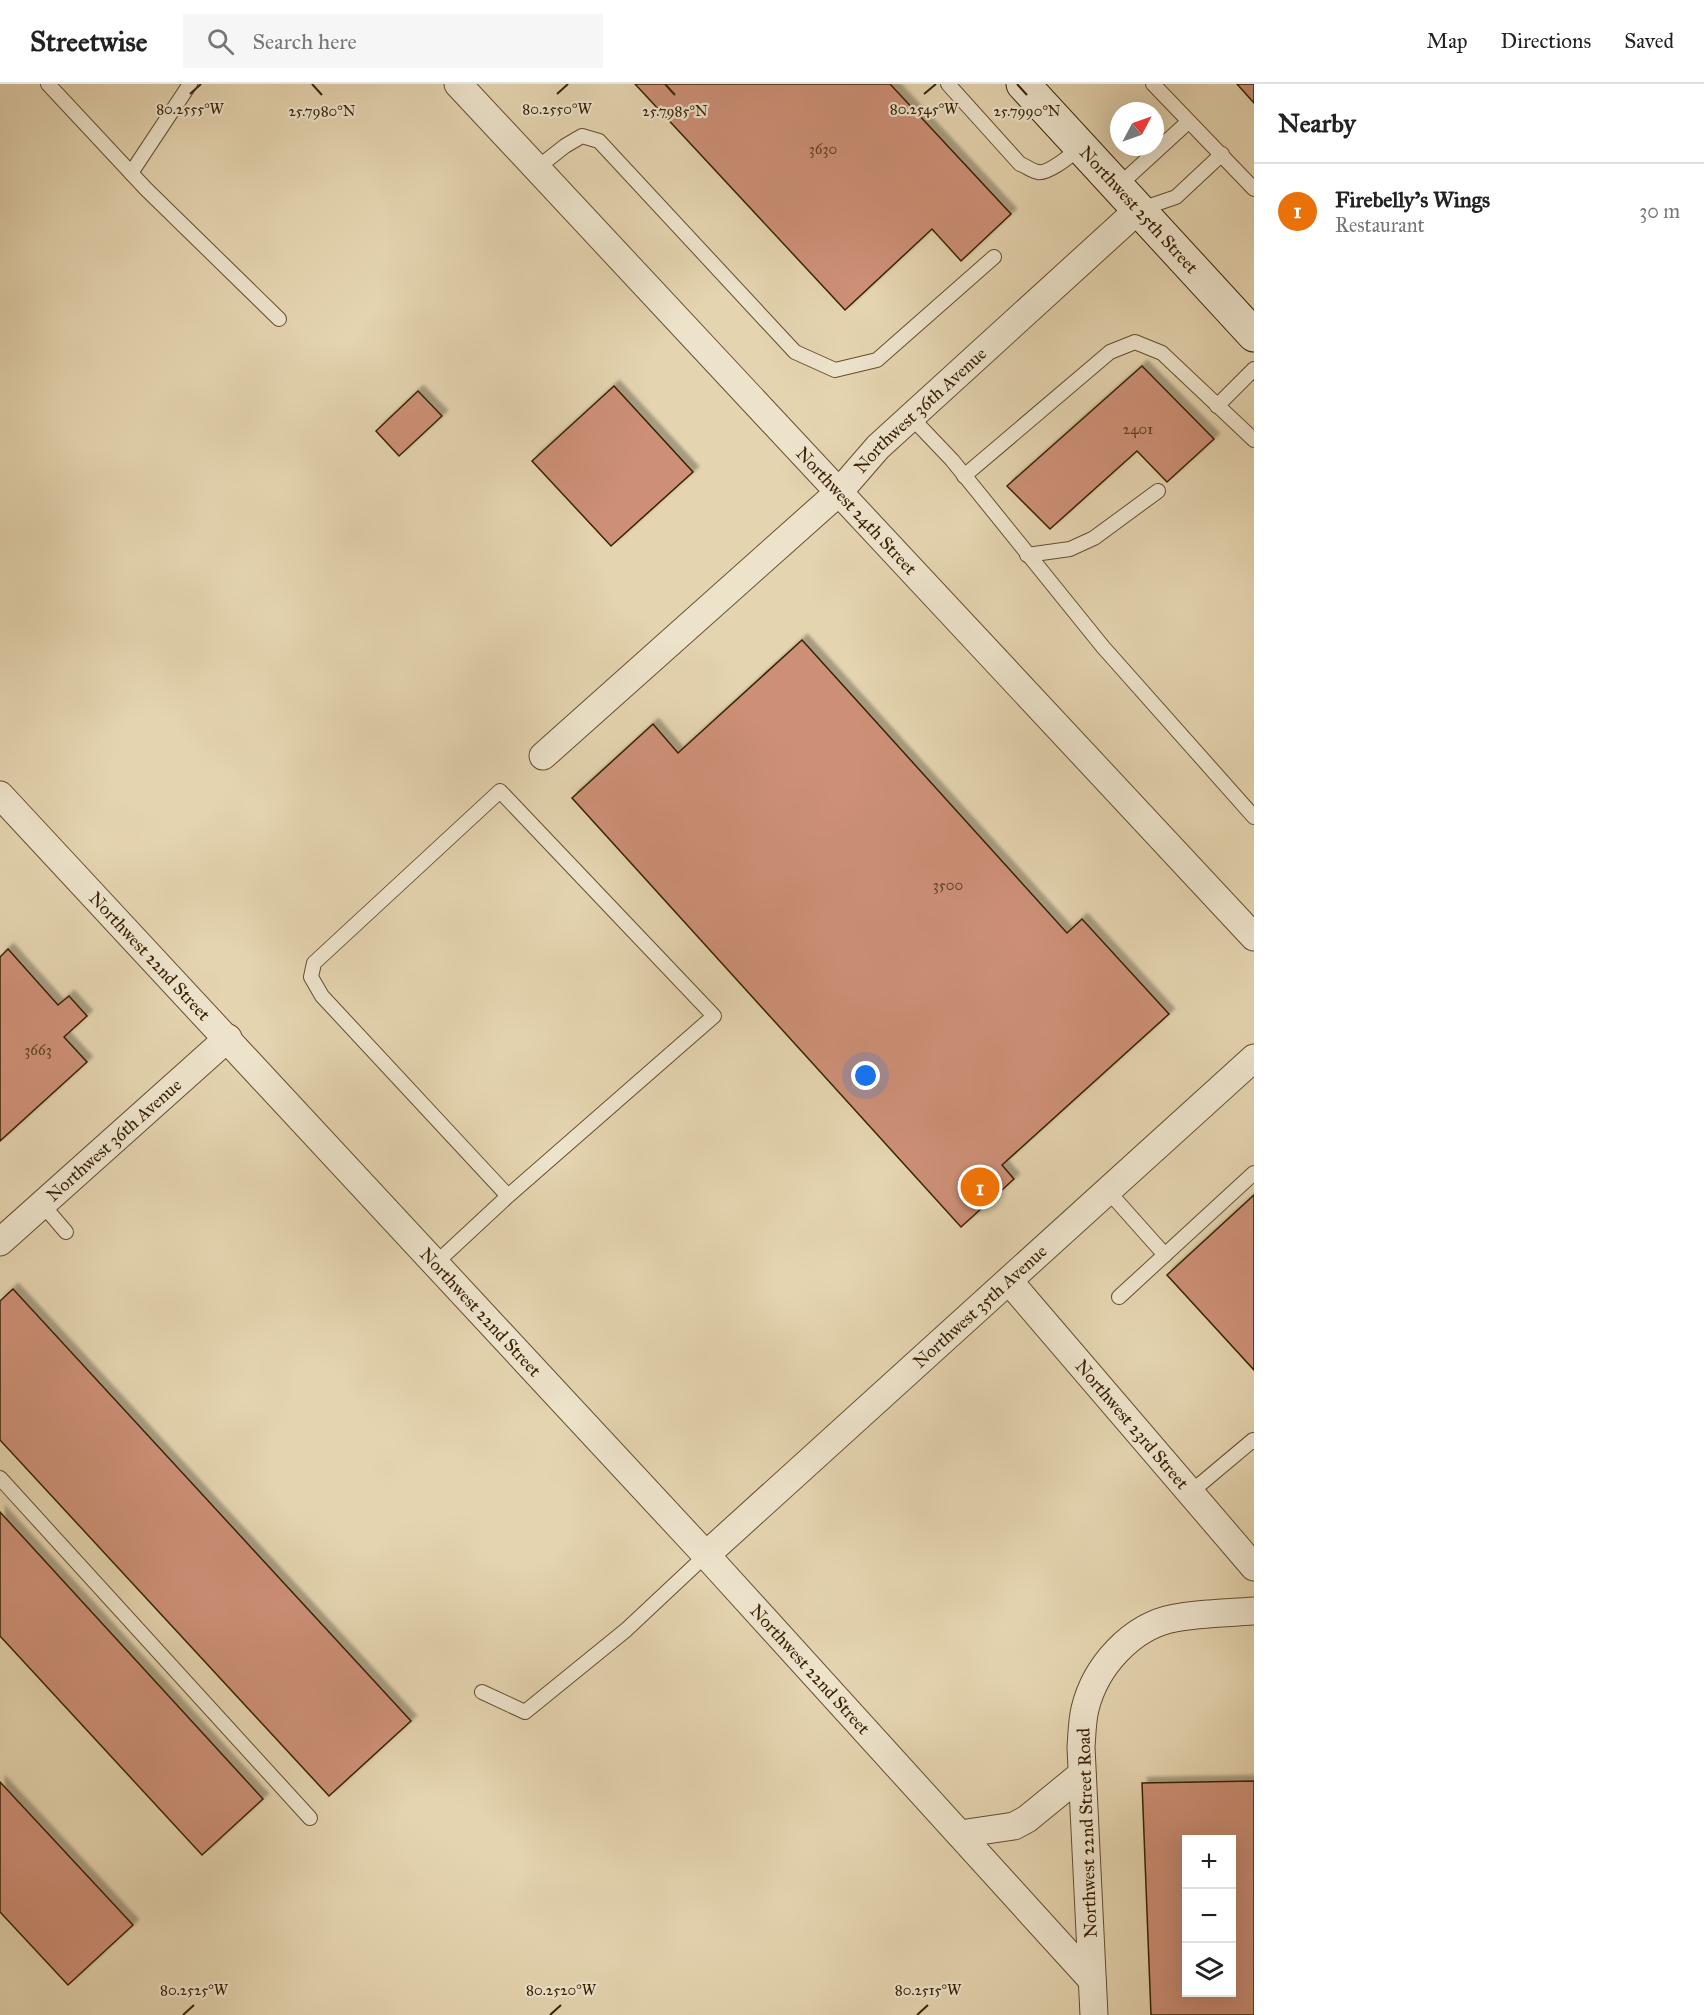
<!DOCTYPE html>
<meta charset="utf-8">
<style>
:root{--surface:#fff;--page:#f6f6f6;--text:#222;--muted:#767676;--line:#e0e0e0;--accent:#8f2418}
body{margin:0;font-family:"IM FELL Great Primer",serif;background:var(--page);color:var(--text)}
.controls{position:absolute;right:18px;bottom:18px;display:grid;overflow:hidden;border-radius:0px;box-shadow:0 6px 24px #0002}
.controls button{width:54px;height:54px;display:grid;place-items:center;padding:0;border:0;border-bottom:2px solid var(--line);background:var(--surface);color:var(--text);font:30px sans-serif}
.compass{position:absolute;left:1110px;top:18px;width:54px;height:54px;border-radius:50%;background:var(--surface);box-shadow:0 6px 24px #0002;rotate:49deg}
.you{position:absolute;left:866px;top:992px;width:21px;height:21px;margin:-15px;border:4px solid #fff;border-radius:50%;background:#1a73e8;box-shadow:0 0 0 9px #1a73e833}
.badge{display:grid;place-items:center;width:39px;height:39px;border-radius:50%;background:var(--accent);color:#fff;font-size:20px;font-weight:700}
.pin{position:absolute;translate:-50% -50%;border:3px solid #fff;box-shadow:0 2px 6px #0006}
.list{margin:0;padding:0;list-style:none}
h2{display:flex;justify-content:space-between;align-items:center;height:78px;margin:0;padding:0 24px;font-size:26px}
h2 small{font-size:20px;font-weight:400;color:var(--muted)}
.list li{display:grid;grid-template-columns:39px 1fr auto;gap:18px;align-items:center;box-sizing:border-box;height:96px;padding:0 24px;border-top:2px solid var(--line)}
.list b{display:block;font-size:22px;white-space:nowrap}
.list p{margin:0;font-size:20px;white-space:nowrap;color:var(--muted)}
.list em{font-size:20px;font-style:normal;color:var(--muted)}
.icon{flex:none;width:33px;height:33px;fill:none;stroke:currentColor;stroke-width:2;stroke-linecap:round;stroke-linejoin:round}
.map{position:relative;flex:none;width:1254px;height:1931px;overflow:hidden}
header{display:flex;align-items:center;gap:36px;box-sizing:border-box;height:84px;padding:0 30px;background:var(--surface);border-bottom:2px solid var(--line)}
header strong{font-size:28px}
nav{display:flex;gap:33px;margin-inline-start:auto;font-size:21px}
.search{width:420px;height:54px;background:var(--page);display:flex;align-items:center;gap:15px;box-sizing:border-box;padding:0 21px;border-radius:0px;color:var(--muted);font-size:22px}
main{display:flex}
aside{flex:1;background:var(--surface)}
.map>svg:first-child{display:block}
</style>
<header>
<strong>Streetwise</strong>
<div class="search"><svg class="icon" aria-label="search" viewBox="0 0 24 24"><circle cx="10" cy="10" r="6"/><path d="M15 15l6 6"/></svg>Search here</div>
<nav><a>Map</a><a>Directions</a><a>Saved</a></nav>
</header>
<main>
<div class="map">
<svg width="1254" height="1931" viewBox="0 0 1254 1931">
<defs>
<filter id="shadow"><feDropShadow dx="5.5" dy="-5.5" stdDeviation="1.5" flood-color="#0004"/></filter>
</defs>
<rect width="100%" height="100%" fill="#e4d4af"/>
<filter id="stains"><feTurbulence type="fractalNoise" baseFrequency=".00333" numOctaves="4"/><feColorMatrix values="0 0 0 0 .2 0 0 0 0 .09 0 0 0 0 .02 0 0 0 .5 -.17"/></filter>
<radialGradient id="worn" r=".72"><stop offset=".6" stop-color="#630" stop-opacity="0"/><stop offset="1" stop-color="#630" stop-opacity=".3"/></radialGradient>
<g fill="#cd9077" stroke="#392104" stroke-width="1.5" fill-rule="evenodd" filter="url(#shadow)">
<polygon points="635,0 890,0 1011,130 961,177 932,145 845,226"/>
<polygon points="1237,0 1254,0 1254,19"/>
<polygon points="1142,282 1214,355 1167,398 1137,367 1050,445 1007,402"/>
<polygon points="614,302 693,388 611,462 532,377"/>
<polygon points="418,307 442,332 399,372 376,347"/>
<polygon points="802,556 1067,849 1082,835 1169,930 1002,1081 1014,1095 961,1143 572,714 653,640 678,669"/>
<polygon points="8,865 58,921 69,912 87,932 64,953 87,978 0,1057 0,873"/>
<polygon points="1254,1111 1254,1286 1167,1191"/>
<polygon points="13,1205 411,1637 329,1712 0,1356 0,1217"/>
<polygon points="0,1428 263,1715 202,1771 0,1552"/>
<path d="M1254 1697V1931H1151L1142 1699ZM1186 1756H1232V1908H1186Z"/>
<polygon points="0,1698 133,1841 68,1901 0,1828"/>
</g>
<g fill="none" stroke-linecap="round" stroke-linejoin="round">
<defs>
<g id="lane">
<polyline points="48,0 146,105 279,235"/>
<path d="M948 0 1020 80C1026 82 1032 87 1038 88 1049 90 1072 70 1081 63"/>
<polyline points="1153,0 1254,105"/>
<polyline points="537,84 565,62 582,52 599,57 795,268 835,286 877,276 994,173"/>
<polyline points="131,89 190,0"/>
<polyline points="1117,103 1188,38"/>
<polyline points="1138,126 1176,113 1222,70"/>
<polyline points="1217,322 1254,285"/>
<polyline points="911,333 952,376 1103,563 1254,733"/>
<polyline points="964,392 1110,268 1135,258 1162,269 1254,356"/>
<polyline points="1027,471 1070,465 1094,454 1158,407"/>
<polyline points="1108,1107 1165,1171"/>
<polyline points="42,1120 66,1148"/>
<polyline points="436,1179 508,1112 714,932 500,707 314,879 311,893 322,912 508,1112"/>
<polyline points="1119,1213 1254,1089"/>
<polyline points="0,1394 310,1734"/>
<polyline points="1191,1408 1253,1356 1254,1358"/>
<polyline points="482,1608 525,1628 626,1546 706,1471"/>
</g>
<g id="street">
<path id="s1" d="M458 0 1254 853"/>
<path id="s2" d="M543 672 839 408 878 363 1138 126"/>
<path id="s3" d="M0 711 706 1471 1092 1896"/>
<path id="s4" d="M0 1158 228 954"/>
<path id="s5" d="M1009 1197 1254 1483"/>
<path id="s6" d="M706 1471 1254 974"/>
<polyline points="960,1750 1014,1742 1027,1735 1082,1690"/>
<path d="M1094 1931 1081 1663C1082 1651 1082 1637 1085 1625 1095 1583 1131 1542 1175 1534 1200 1529 1228 1529 1254 1527"/>
</g>
<g id="secondary">
<path id="s7" d="M1023 0 1254 251"/>
</g>
</defs>
<use href="#lane" stroke="#644e2f" stroke-width="16"/>
<use href="#street" stroke="#644e2f" stroke-width="29"/>
<use href="#secondary" stroke="#392104" stroke-width="35"/>
<use href="#lane" stroke="#ede3cb" stroke-width="14"/>
<use href="#street" stroke="#ede3cb" stroke-width="27"/>
<use href="#secondary" stroke="#ede3cb" stroke-width="33"/>
</g>
<path fill="none" stroke="#392104" stroke-width="2" d="M312 0 322 11M665 0 675 11M1017 0 1027 11M190 10 201 0M557 10 568 0M924 10 936 0M183 1931 194 1921M550 1931 561 1921M917 1931 928 1921"/>
<g text-anchor="middle" dominant-baseline="central" stroke-width="4.5" stroke-linejoin="round" paint-order="stroke">
<g font-size="15" fill="#5e3d21">
<text x="823" y="65">3630</text>
<text x="1138" y="345">2401</text>
<text x="948" y="801">3500</text>
<text x="38" y="966">3663</text>
</g>
<g font-size="18" fill="#392104" stroke="#ede3cb">
<text stroke="none"><textPath href="#s7" startOffset="171">Northwest 25th Street</textPath></text>
<text stroke="none"><textPath href="#s2" startOffset="512">Northwest 36th Avenue</textPath></text>
<text stroke="none"><textPath href="#s1" startOffset="584">Northwest 24th Street</textPath></text>
<text stroke="none"><textPath href="#s3" startOffset="220">Northwest 22nd Street</textPath></text>
<text stroke="none"><textPath href="#s4" startOffset="153">Northwest 36th Avenue</textPath></text>
<text stroke="none"><textPath href="#s6" startOffset="370">Northwest 35th Avenue</textPath></text>
<text stroke="none"><textPath href="#s3" startOffset="706">Northwest 22nd Street</textPath></text>
<text stroke="none"><textPath href="#s5" startOffset="189">Northwest 23rd Street</textPath></text>
<text stroke="none"><textPath href="#s3" startOffset="1192">Northwest 22nd Street</textPath></text>
<text transform="translate(1087 1749) rotate(-92)">Northwest 22nd Street Road</text>
</g>
</g>
<g font-size="15" text-anchor="middle" fill="#392104" stroke="#ede3cb" stroke-width="4.5" stroke-linejoin="round" paint-order="stroke">
<text x="190" y="30">80.2555°W</text>
<text x="557" y="30">80.2550°W</text>
<text x="924" y="30">80.2545°W</text>
<text x="322" y="32">25.7980°N</text>
<text x="675" y="32">25.7985°N</text>
<text x="1027" y="32">25.7990°N</text>
<text x="194" y="1911">80.2525°W</text>
<text x="561" y="1911">80.2520°W</text>
<text x="928" y="1911">80.2515°W</text>
</g>
<rect width="100%" height="100%" filter="url(#stains)"/>
<rect width="100%" height="100%" fill="url(#worn)"/>
</svg>
<div class="controls">
<button>+</button>
<button>−</button>
<button><svg class="icon" aria-label="layers" viewBox="0 0 24 24"><path d="M12 4l9 5-9 5-9-5zM3 14l9 5 9-5"/></svg></button>
</div>
<svg class="compass" viewBox="-18 -18 36 36"><path d="M0-13l5 13h-10z" fill="#e53935"/><path d="M0 13l5-13h-10z" fill="#767676"/></svg>
<div class="you"></div>
<div class="pin badge" style="left:980px;top:1103px;background:#e8710a">1</div>
</div>
<aside>
<h2>Nearby<small></small></h2>
<ul class="list">
<li><span class="badge" style="background:#e8710a">1</span><div><b>Firebelly’s Wings</b><p>Restaurant</p></div><em>30 m</em></li>
</ul>
</aside>
</main>
